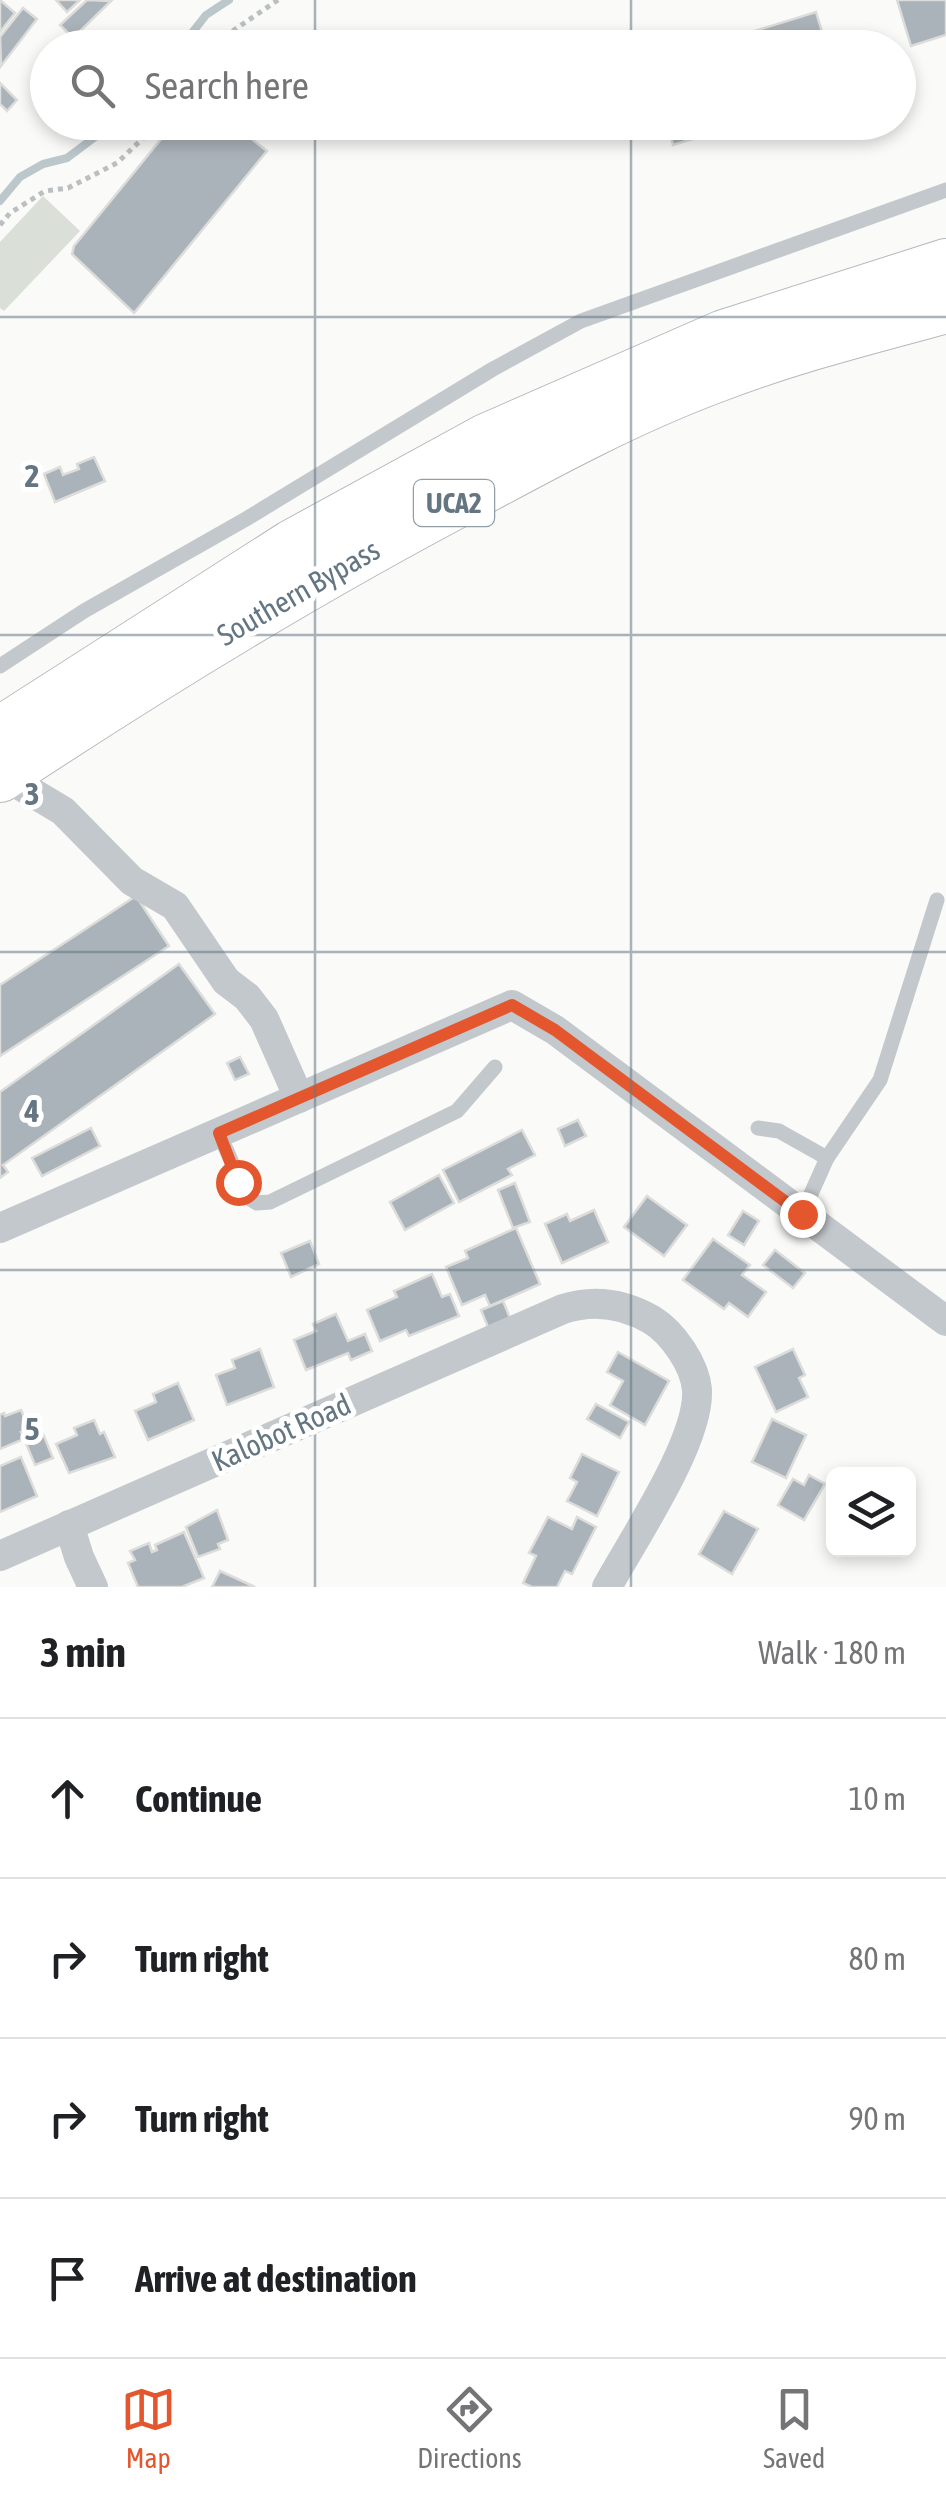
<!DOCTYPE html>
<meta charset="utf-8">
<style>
:root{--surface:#fff;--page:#f6f6f6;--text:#202124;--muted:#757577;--line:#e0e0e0;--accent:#e4572e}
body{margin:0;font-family:"Asap Condensed",sans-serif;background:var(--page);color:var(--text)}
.controls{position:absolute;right:30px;bottom:30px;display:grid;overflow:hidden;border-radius:15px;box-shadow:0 5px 15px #0003}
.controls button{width:90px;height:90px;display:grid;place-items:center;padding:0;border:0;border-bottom:2px solid var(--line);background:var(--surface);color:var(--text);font:50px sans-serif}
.stop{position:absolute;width:30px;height:30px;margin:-22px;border:8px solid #e4572e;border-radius:50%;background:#fff}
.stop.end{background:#e4572e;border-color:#fff;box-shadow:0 2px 10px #0008}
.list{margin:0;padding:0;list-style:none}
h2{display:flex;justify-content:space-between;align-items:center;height:130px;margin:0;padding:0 40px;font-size:42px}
h2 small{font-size:32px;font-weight:400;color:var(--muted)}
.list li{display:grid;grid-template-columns:65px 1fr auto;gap:30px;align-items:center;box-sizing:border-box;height:160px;padding:0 40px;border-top:2px solid var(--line)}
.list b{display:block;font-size:38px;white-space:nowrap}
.list em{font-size:32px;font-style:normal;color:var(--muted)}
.icon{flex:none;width:55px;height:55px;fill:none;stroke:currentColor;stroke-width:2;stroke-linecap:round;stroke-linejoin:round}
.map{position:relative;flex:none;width:946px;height:1587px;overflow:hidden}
.search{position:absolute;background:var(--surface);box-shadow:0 5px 15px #0003;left:30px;right:30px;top:30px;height:110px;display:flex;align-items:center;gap:25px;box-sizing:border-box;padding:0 35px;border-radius:55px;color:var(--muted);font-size:38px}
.sheet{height:770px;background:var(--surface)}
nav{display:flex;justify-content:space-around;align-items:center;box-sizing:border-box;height:140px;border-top:2px solid var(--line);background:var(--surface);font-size:28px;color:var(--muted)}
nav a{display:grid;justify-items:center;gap:5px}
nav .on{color:var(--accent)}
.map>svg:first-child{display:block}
</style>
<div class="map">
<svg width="946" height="1587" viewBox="0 0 946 1587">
<rect width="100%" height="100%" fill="#fafaf8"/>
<polygon fill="#dadfd7" points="43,196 80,231 4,311 0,308 0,242"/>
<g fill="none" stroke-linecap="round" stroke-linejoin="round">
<g stroke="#bbc7cb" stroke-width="8">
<polyline points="180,48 206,15 229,0"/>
<polyline points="0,201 20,177 43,164 67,158 115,122"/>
</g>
</g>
<g fill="#aab3b9" stroke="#dcdcda" stroke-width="2.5">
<polygon points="0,0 15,13 0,32"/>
<polygon points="56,0 80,0 67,12"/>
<polygon points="87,0 111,1 73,38 60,25"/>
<polygon points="897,0 946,0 946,35 911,46"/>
<polygon points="23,8 37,19 1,66 0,37"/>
<polygon points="816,12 827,48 700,48"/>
<polygon points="0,83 17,100 7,111 0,104"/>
<polygon points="175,122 230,122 267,151 134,313 72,254 74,246"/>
<polygon points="667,122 707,122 710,134 673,145"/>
<polygon points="94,457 105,481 55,502 44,474 60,467 63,475 79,469 77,464"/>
<polygon points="136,896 169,946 0,1056 0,985"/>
<polygon points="179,964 215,1014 3,1165 8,1172 0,1178 0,1092"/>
<polygon points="240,1057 249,1074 235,1080 227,1063"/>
<polygon points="578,1120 586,1136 565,1146 558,1129"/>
<polygon points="91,1128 100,1146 42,1176 32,1158"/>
<polygon points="522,1130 535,1155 508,1169 512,1175 459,1202 443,1170"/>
<polygon points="439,1175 454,1203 405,1230 390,1202"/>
<polygon points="515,1183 530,1222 513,1228 498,1190"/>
<polygon points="647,1196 687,1225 664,1256 624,1227"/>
<polygon points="594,1210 608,1242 562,1263 545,1224 567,1214 570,1221"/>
<polygon points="743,1211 759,1221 744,1245 728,1235"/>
<polygon points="516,1228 540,1284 490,1306 485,1295 462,1305 446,1267 468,1258 465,1251"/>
<polygon points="713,1239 750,1265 742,1275 766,1292 748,1317 729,1303 724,1309 683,1280"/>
<polygon points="310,1241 319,1264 291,1277 281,1253"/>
<polygon points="775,1250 805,1273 793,1288 763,1265"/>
<polygon points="432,1274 442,1297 450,1294 459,1316 409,1336 406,1330 380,1341 367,1310 397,1297 394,1291"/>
<polygon points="503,1301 510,1318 488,1327 481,1310"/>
<polygon points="336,1314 348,1341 365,1334 372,1351 351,1360 348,1353 306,1370 294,1340 316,1331 313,1324"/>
<polygon points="260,1349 274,1387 227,1405 216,1375 235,1368 232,1360"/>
<polygon points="793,1349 805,1375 799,1378 808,1397 776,1412 755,1367"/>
<polygon points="618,1352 669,1381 645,1425 610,1405 623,1381 607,1372"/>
<polygon points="178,1383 194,1420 148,1440 135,1411 156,1402 153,1394"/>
<polygon points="596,1404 629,1422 620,1438 587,1419"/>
<polygon points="21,1410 29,1429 21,1432 24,1439 0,1449 0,1415 4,1413 5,1416"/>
<polygon points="772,1419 806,1435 786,1478 752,1462"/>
<polygon points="94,1420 100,1434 104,1432 115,1457 69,1473 56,1444 77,1435 74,1428"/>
<polygon points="41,1429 53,1458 35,1465 23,1436"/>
<polygon points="582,1454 619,1472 597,1516 567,1501 577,1482 570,1478"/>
<polygon points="21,1457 37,1496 0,1512 0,1466"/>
<polygon points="809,1475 825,1484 804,1520 778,1505 793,1479 804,1485"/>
<polygon points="217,1510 228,1540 218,1544 220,1549 198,1557 186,1527"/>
<polygon points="724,1511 758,1529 732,1574 699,1554"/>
<polygon points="548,1517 572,1529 577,1517 596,1527 572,1574 565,1571 557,1587 532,1587 523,1583 536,1556 529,1553"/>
<polygon points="184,1532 204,1578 182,1587 138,1587 128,1563 135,1560 130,1551 149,1543 152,1552 157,1550 155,1545"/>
<polygon points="220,1571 255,1587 212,1587"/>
</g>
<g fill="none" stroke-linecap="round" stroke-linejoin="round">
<defs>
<g id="trunk">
<polyline points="0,732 292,545 486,439 724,335 946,264"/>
<path d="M0 777C154 675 311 579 475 493 553 451 631 409 714 378 789 349 868 329 946 308"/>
</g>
</defs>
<use href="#trunk" stroke="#b4b9bd" stroke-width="52"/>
<g stroke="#bbbfc2" stroke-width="5" stroke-dasharray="5 5" stroke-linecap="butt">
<polyline points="222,48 234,30 278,0"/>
<polyline points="0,225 10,213 45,191 68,188 117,163 160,122"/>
</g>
<g stroke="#c3c8cc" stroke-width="15">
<polyline points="0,666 84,611 246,519 493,369 581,321 946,190"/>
<polyline points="758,1128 779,1131 827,1158"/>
<polyline points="219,1133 247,1197 257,1203 270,1202 457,1111 495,1067"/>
<polyline points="802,1214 827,1158 880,1080 937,900"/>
</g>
<g stroke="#c3c8cc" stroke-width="30">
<polyline points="3,775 63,811 132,881 175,906 226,981 247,997 264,1019 299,1098"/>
<polyline points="0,1228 512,1005 555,1030 946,1321"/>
<polyline points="69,1525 79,1557 93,1587"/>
<path d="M0 1556 563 1309C594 1299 623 1303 652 1320 673 1333 695 1365 697 1390 700 1441 632 1541 607 1587"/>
</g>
<use href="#trunk" stroke="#fff" stroke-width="50"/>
</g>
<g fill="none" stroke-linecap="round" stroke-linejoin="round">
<polyline stroke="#e4572e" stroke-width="12" points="238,1182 219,1133 512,1005 555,1030 802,1214"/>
</g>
<path fill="none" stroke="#657683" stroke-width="2.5" stroke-opacity="0.55" d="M315 0V48M631 0V48M315 122V1587M631 122V1587M0 317H946M0 635H946M0 952H946M0 1270H946"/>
<g text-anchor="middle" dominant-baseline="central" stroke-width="10" stroke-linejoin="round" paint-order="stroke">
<rect fill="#fff" stroke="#939fa8" stroke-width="2.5" x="414" y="480" width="80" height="46" rx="8"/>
<g font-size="28" font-weight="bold" fill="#657683">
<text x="454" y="503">UCA2</text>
</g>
<g font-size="30" fill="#657683" stroke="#fff">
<text transform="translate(298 592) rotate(-30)">Southern Bypass</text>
<text transform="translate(281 1432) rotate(-24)">Kalobot Road</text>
</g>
</g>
<g font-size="32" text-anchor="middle" font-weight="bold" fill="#657683" stroke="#fff" stroke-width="10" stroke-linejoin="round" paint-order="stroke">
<text x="32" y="487">2</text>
<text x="32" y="805">3</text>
<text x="32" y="1122">4</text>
<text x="32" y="1440">5</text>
</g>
</svg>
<div class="controls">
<button><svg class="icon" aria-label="layers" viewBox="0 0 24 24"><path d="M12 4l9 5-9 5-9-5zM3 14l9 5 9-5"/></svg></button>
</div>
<div class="stop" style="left:238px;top:1182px"></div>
<div class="stop end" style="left:802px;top:1214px"></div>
<div class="search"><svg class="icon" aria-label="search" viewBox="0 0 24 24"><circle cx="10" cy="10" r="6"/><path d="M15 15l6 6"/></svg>Search here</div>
</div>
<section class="sheet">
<h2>3 min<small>Walk · 180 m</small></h2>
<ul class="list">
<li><svg class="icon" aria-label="ahead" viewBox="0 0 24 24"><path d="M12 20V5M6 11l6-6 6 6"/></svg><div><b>Continue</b></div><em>10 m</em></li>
<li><svg class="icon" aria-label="right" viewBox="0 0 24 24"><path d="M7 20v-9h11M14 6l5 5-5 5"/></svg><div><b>Turn right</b></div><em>80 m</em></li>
<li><svg class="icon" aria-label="right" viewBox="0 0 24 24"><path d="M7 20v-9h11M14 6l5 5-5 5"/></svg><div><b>Turn right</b></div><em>90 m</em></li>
<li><svg class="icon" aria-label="arrive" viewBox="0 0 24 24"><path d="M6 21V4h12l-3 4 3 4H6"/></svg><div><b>Arrive at destination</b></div></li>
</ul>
</section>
<nav>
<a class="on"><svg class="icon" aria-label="map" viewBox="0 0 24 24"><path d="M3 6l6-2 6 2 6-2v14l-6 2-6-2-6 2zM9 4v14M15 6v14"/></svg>Map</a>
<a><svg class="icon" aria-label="directions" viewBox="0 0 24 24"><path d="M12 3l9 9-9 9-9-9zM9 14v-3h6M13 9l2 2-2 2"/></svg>Directions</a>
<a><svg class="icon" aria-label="saved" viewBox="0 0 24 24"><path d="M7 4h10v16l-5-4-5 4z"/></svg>Saved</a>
</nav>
